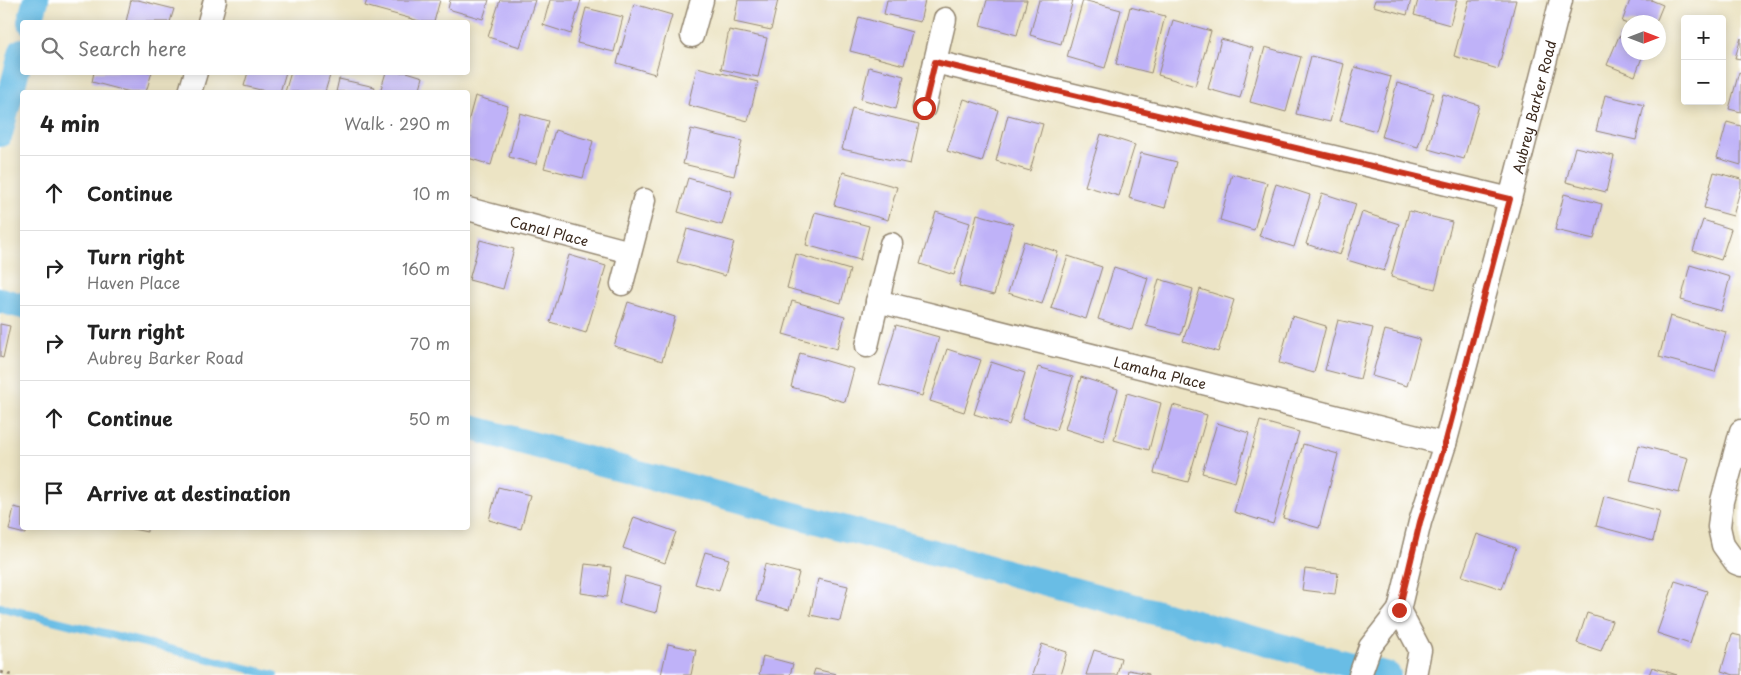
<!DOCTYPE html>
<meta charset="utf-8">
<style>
:root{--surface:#fff;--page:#f6f6f6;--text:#222;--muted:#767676;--line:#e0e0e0}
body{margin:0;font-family:"Playpen Sans",sans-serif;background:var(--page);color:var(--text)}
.controls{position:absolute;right:15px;top:15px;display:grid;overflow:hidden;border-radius:5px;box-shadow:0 2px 12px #0003}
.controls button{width:45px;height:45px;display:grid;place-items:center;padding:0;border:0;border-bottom:1px solid var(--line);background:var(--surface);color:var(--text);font:25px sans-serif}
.compass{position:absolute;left:1621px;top:15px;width:45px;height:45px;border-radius:50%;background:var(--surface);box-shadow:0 2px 12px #0003;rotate:90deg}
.stop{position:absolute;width:15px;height:15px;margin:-11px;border:4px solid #c8321e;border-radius:50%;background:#fff}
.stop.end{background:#c8321e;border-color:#fff;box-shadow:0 1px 5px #0008}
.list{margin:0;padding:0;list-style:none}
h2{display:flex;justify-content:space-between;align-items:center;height:65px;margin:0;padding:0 20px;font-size:21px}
h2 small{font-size:16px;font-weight:400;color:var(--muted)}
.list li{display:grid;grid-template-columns:32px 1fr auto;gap:15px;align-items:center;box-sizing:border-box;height:75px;padding:0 20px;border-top:1px solid var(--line)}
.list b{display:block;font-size:19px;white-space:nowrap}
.list p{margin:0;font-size:16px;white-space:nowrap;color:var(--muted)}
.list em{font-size:16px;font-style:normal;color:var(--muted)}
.icon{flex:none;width:28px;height:28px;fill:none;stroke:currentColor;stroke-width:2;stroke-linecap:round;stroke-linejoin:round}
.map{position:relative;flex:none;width:1741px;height:675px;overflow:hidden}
.search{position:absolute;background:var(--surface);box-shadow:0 2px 12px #0003;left:20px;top:20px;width:450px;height:55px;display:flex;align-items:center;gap:12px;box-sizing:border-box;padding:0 18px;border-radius:5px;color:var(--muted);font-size:19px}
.panel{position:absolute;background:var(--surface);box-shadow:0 2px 12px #0003;left:20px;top:90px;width:450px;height:440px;border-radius:5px}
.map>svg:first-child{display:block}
</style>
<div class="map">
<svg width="1741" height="675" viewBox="0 0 1741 675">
<rect width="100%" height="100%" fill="#fff"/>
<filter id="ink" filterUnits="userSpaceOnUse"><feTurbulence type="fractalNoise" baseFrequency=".02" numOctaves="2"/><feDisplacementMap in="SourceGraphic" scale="10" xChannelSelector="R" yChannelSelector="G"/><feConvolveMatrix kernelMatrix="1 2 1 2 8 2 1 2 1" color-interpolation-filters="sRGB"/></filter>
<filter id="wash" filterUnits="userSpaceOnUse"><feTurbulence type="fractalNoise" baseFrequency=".0096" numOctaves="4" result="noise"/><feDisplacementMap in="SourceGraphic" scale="20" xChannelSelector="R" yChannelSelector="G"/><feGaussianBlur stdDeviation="1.12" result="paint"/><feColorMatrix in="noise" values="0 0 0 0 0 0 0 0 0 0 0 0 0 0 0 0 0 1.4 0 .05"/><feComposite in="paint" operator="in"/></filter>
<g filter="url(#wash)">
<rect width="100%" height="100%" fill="#ece4c4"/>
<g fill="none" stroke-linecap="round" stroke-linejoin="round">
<polyline stroke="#69bde5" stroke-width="8" points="0,607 274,675"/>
<g stroke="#69bde5" stroke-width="26">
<polyline points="30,22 36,0"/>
<polyline points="0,134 22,51"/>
<polyline points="0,300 22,306"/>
<polyline points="468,427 1388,675"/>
</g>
</g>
<g id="blocks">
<g fill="#bfb2f8">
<polygon points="131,0 138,0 174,9 170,22 126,22"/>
<polygon points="367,0 440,0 434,22 423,22 365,6"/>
<polygon points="450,0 489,0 483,19 448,9"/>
<polygon points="500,0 535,0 520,47 488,37"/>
<polygon points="550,0 581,0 571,34 543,25"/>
<polygon points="738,0 778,0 771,30 734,22"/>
<polygon points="887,0 925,0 920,22 884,14"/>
<polygon points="987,0 1027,0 1017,35 980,25"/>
<polygon points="1039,0 1073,0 1061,44 1030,35"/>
<polygon points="1083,0 1121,10 1105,68 1067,57"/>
<polygon points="1375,0 1411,0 1407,15 1373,6"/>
<polygon points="1418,0 1457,0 1450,25 1414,15"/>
<polygon points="1469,0 1516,0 1498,69 1454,56"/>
<polygon points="1630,0 1651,0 1663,5 1656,22 1628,22 1628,24 1622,22"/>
<polygon points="634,4 672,15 655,74 617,63"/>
<polygon points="1130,7 1165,16 1151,73 1116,64"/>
<polygon points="586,8 623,17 614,52 577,43"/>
<polygon points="859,17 912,32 904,65 850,51"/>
<polygon points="1173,20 1211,31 1195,86 1158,75"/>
<polygon points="729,30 767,38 758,77 721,69"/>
<polygon points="1619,36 1628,40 1628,52 1644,52 1635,76 1607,65"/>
<polygon points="1741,38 1741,59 1735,58"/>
<polygon points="1221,39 1253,48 1240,98 1208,89"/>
<polygon points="1265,47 1301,57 1286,112 1250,102"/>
<polygon points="1311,56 1344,64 1330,122 1296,114"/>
<polygon points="697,67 758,82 748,121 688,105"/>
<polygon points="869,67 904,76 896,109 861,99"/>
<polygon points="1355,67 1391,77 1376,131 1340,121"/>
<polygon points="94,72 152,72 146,92 130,92 92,82"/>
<polygon points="248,72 286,72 280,92 269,92 244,86"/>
<polygon points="291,72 331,72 325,92 285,92"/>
<polygon points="386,72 407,72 423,77 419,92 380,92"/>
<polygon points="1739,72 1741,73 1741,112 1729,109"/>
<polygon points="339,79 375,87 373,92 336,92"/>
<polygon points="1397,83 1434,93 1418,147 1382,137"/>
<polygon points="1443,94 1479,105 1464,159 1428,149"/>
<polygon points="1605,95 1644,105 1636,140 1596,131"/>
<polygon points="475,96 508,106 491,165 468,158 468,122"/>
<polygon points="964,99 998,110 982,162 947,151"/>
<polygon points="852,108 919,124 910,164 842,149"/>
<polygon points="520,113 548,121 536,164 509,157"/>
<polygon points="1008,115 1043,124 1030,171 996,161"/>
<polygon points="1727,122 1741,126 1741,165 1717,158"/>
<polygon points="691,129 742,141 734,176 683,164"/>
<polygon points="555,130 593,141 583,178 544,168"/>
<polygon points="1101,134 1135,145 1119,196 1085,186"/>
<polygon points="1575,147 1614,156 1606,192 1566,182"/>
<polygon points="1141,153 1177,162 1165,208 1129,198"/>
<polygon points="843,172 897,187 888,220 834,205"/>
<polygon points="1714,172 1741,179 1741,187 1733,216 1704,208"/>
<polygon points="1232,174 1267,183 1254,230 1220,220"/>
<polygon points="688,178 732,191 722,225 678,212"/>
<polygon points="1276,184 1310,195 1294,247 1259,236"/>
<polygon points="1322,193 1356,204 1340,255 1306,244"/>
<polygon points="1564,194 1602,204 1594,239 1555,230"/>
<polygon points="1409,211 1452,222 1435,289 1391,277"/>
<polygon points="815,212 869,226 860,260 806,245"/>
<polygon points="936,212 970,223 954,275 920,264"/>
<polygon points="1362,212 1399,224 1384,271 1347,260"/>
<polygon points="977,214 1013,224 994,295 959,286"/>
<polygon points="1703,220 1731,229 1721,260 1693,251"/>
<polygon points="687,229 734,242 725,276 677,262"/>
<polygon points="480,240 514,249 503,289 469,280"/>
<polygon points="1024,241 1058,252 1042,304 1008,293"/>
<polygon points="796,254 850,270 841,303 787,288"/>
<polygon points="569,255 606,266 586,333 550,322"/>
<polygon points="1068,256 1102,267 1086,319 1051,308"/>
<polygon points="1690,265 1730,277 1721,311 1681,300"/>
<polygon points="1114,267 1148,278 1132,330 1098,319"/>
<polygon points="1159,279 1193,289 1181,335 1146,326"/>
<polygon points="1200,289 1234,300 1218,352 1183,341"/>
<polygon points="792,301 845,316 837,349 783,334"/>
<polygon points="628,302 675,317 662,361 614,346"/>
<polygon points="1292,316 1326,326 1314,373 1279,363"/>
<polygon points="1670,316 1726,332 1715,372 1659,357"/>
<polygon points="1338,320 1373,328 1360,379 1325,370"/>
<polygon points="0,324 10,326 3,358 0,357"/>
<polygon points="896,325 939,337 922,396 879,384"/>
<polygon points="1385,330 1420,339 1407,386 1372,376"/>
<polygon points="947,349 981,360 964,412 930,401"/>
<polygon points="800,353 854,369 845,402 791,387"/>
<polygon points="991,362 1025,373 1009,425 974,414"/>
<polygon points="1038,367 1073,377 1056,430 1022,419"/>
<polygon points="1081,377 1118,389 1103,441 1065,429"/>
<polygon points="1127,393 1161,403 1149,450 1114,440"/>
<polygon points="1173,405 1207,415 1188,482 1154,473"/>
<polygon points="1260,421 1299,432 1273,524 1234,512"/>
<polygon points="1217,423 1249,433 1235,482 1202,473"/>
<polygon points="1303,444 1338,454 1319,528 1283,518"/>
<polygon points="1639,445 1688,458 1679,493 1630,481"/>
<polygon points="498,487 530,495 521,529 489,520"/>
<polygon points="1604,496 1660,511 1653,541 1596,526"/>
<polygon points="14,507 22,509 22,528 27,528 25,534 9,530"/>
<polygon points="634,517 676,532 665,563 623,548"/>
<polygon points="128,528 147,528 147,532"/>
<polygon points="1477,534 1516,548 1502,589 1462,576"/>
<polygon points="705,552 729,559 719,591 695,584"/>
<polygon points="585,564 611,567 607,597 581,593"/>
<polygon points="765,564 799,573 789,610 756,601"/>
<polygon points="1305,569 1338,573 1335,594 1302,590"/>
<polygon points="625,576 662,586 656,613 619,603"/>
<polygon points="818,579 848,586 840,621 810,615"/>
<polygon points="1675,581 1707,591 1690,644 1657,633"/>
<polygon points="1587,613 1612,621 1601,651 1577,643"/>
<polygon points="1732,634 1741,636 1741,675 1734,675 1721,671"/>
<polygon points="668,644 696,650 691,675 661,675"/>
<polygon points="1042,644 1067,652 1060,675 1032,675"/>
<polygon points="1094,650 1121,658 1117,675 1086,675"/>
<polygon points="763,656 793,664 790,675 759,675"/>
<polygon points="1652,667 1677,675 1649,675"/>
<polygon points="815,669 836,674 836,675 813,675"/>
<polygon points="1128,670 1149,674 1149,675 1127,675"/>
</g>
</g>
</g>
<g filter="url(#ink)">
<use href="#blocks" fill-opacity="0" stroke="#948771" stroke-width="1"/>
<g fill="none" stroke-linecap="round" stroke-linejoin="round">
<defs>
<g id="minor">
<polyline points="209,22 215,0"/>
<polyline points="692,36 702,0"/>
<polyline points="935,62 1510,199"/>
<polyline points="190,92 196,72"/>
<polyline points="924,108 945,19"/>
<path id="s1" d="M468 209 630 252"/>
<polyline points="622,284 644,200"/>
<path id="s2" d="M877 301 1445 444"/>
<polyline points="867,346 891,244"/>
<polyline points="1741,431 1722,501 1719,527 1723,545 1736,563 1741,565"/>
<path id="s3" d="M1399 610 1420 522 1445 444 1510 199 1561 0"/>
<polyline points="1360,675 1370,647 1399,610 1420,650 1415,675"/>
</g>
</defs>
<use href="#minor" stroke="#948771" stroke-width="25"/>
<polyline stroke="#948771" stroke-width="3" stroke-dasharray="4 4" stroke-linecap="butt" points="0,672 12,675"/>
<use href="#minor" stroke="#fff" stroke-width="22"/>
</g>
</g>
<g fill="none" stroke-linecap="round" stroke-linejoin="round" filter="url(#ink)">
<polyline stroke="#c8321e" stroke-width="6" points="924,108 935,62 1510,199 1445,444 1420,522 1399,610"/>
</g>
<g text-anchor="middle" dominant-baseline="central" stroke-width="4" stroke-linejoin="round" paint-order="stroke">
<g font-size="14" fill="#3b2a1e" stroke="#fff">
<text stroke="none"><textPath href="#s3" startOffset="521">Aubrey Barker Road</textPath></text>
<text stroke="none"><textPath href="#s1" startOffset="84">Canal Place</textPath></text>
<text stroke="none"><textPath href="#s2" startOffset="292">Lamaha Place</textPath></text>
</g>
</g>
</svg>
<div class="controls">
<button>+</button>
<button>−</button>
</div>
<svg class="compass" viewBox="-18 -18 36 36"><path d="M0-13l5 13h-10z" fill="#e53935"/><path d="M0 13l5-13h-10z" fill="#767676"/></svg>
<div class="stop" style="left:924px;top:108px"></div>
<div class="stop end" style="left:1399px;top:610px"></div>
<div class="search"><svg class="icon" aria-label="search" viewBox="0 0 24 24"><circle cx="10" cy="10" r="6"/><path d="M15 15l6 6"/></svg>Search here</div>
<section class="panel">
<h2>4 min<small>Walk · 290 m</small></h2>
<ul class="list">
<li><svg class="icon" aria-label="ahead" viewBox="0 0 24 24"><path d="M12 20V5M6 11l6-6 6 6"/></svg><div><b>Continue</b></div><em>10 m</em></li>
<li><svg class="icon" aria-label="right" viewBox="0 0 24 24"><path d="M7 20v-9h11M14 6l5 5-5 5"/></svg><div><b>Turn right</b><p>Haven Place</p></div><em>160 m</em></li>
<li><svg class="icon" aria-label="right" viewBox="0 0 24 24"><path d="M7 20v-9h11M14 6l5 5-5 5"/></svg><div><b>Turn right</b><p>Aubrey Barker Road</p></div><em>70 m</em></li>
<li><svg class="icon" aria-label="ahead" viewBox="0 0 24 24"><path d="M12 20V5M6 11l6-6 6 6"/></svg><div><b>Continue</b></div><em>50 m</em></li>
<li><svg class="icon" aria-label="arrive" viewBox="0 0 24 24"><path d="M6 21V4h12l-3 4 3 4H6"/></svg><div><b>Arrive at destination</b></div></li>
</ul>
</section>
</div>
